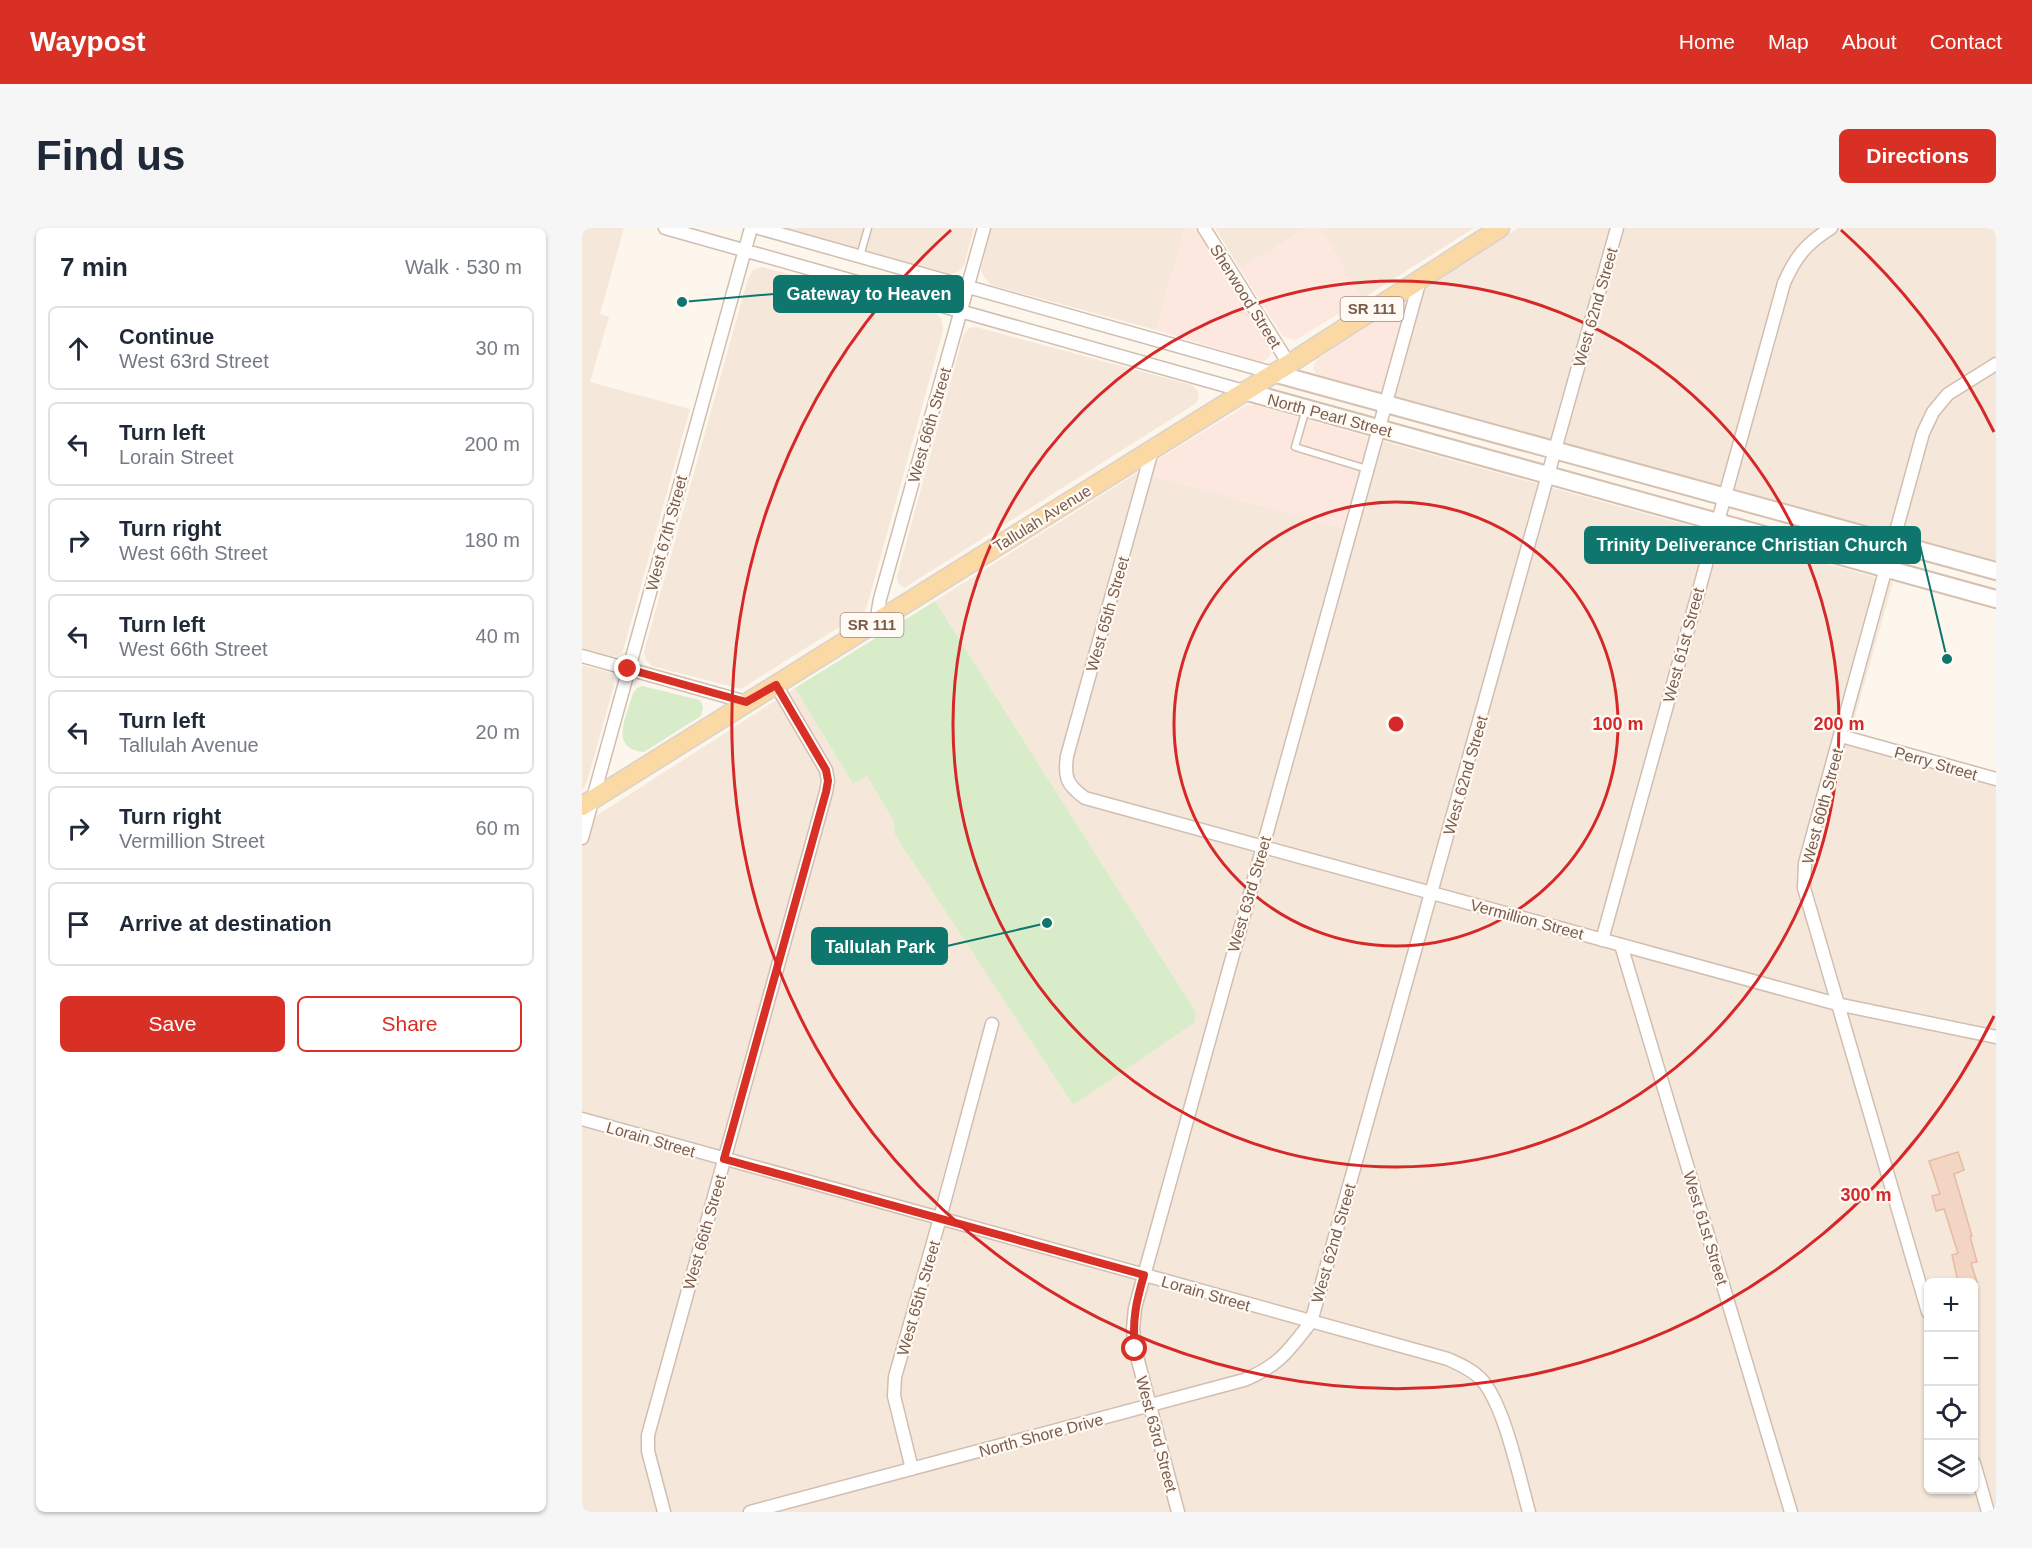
<!DOCTYPE html>
<meta charset="utf-8">
<style>
:root{--surface:#fff;--page:#f6f6f7;--text:#1f2937;--muted:#747a83;--line:#e0e1e3;--accent:#d93025}
body{margin:0;font-family:Arial,sans-serif;background:var(--page);color:var(--text)}
.controls{position:absolute;right:18px;bottom:18px;display:grid;overflow:hidden;border-radius:9px;box-shadow:0 2px 4px #0004}
.controls button{width:54px;height:54px;display:grid;place-items:center;padding:0;border:0;border-bottom:2px solid var(--line);background:var(--surface);color:var(--text);font:30px sans-serif}
.stop{position:absolute;width:18px;height:18px;margin:-14px;border:4px solid #d93025;border-radius:50%;background:#fff}
.stop.end{background:#d93025;border-color:#fff;box-shadow:0 2px 6px #0008}
.list{margin:0;padding:0;list-style:none}
h2{display:flex;justify-content:space-between;align-items:center;height:78px;margin:0;padding:0 24px;font-size:26px}
h2 small{font-size:20px;font-weight:400;color:var(--muted)}
.list li{display:grid;grid-template-columns:39px 1fr auto;gap:18px;align-items:center;box-sizing:border-box;height:84px;margin:0 12px 12px;padding:0 12px;border:2px solid var(--line);border-radius:9px}
.list b{display:block;font-size:22px;white-space:nowrap}
.list p{margin:0;font-size:20px;white-space:nowrap;color:var(--muted)}
.list em{font-size:20px;font-style:normal;color:var(--muted)}
.actions{display:flex;gap:12px;padding:18px 24px}
.actions a{flex:1;padding:14px 0;border:2px solid var(--accent);border-radius:9px;text-align:center;font-size:21px;color:var(--accent)}
.actions .main{background:var(--accent);color:#fff}
.icon{flex:none;width:33px;height:33px;fill:none;stroke:currentColor;stroke-width:2;stroke-linecap:round;stroke-linejoin:round}
.map{position:relative;flex:none;width:1414px;height:1284px;overflow:hidden;border-radius:9px}
header{display:flex;align-items:center;gap:36px;box-sizing:border-box;height:84px;padding:0 30px;background:var(--accent);color:#fff}
header strong{font-size:28px}
nav{display:flex;gap:33px;margin-inline-start:auto;font-size:21px}
.intro{display:flex;align-items:center;justify-content:space-between;box-sizing:border-box;height:144px;padding:0 36px}
h1{margin:0;font-size:42px}
.button{padding:15px 27px;border-radius:9px;background:var(--accent);color:#fff;font-size:21px;font-weight:700}
main{display:flex;gap:36px;padding:0 36px}
aside{flex:1;background:var(--surface);border-radius:9px;box-shadow:0 2px 4px #0004}
.map>svg:first-child{display:block}
.residential{fill:#f5e8da;fill-rule:evenodd}
.commercial{fill:#fde8e0}
.green{fill:#d8ecc9}
.building{fill:#f3d5c3;stroke:#e6bba3;stroke-width:1.5}
.lines{fill:none;stroke-linecap:round;stroke-linejoin:round}
.lane-casing{stroke:#d1beb0;stroke-width:9}
.street-casing{stroke:#d1beb0;stroke-width:15}
.secondary-casing{stroke:#d6c0b0;stroke-width:20}
.primary-casing{stroke:#dad1cd;stroke-width:21}
.lane{stroke:#fff;stroke-width:6}
.street{stroke:#fff;stroke-width:12}
.secondary{stroke:#fff;stroke-width:16}
.primary{stroke:#fbd9a5;stroke-width:18}
.route{stroke:#d93025;stroke-width:8}
.ring{fill:none;stroke:#d62828;stroke-width:3}
.labels{text-anchor:middle;stroke-width:4.5;stroke-linejoin:round;paint-order:stroke}
.shield{fill:#fffaf3;stroke:#a28b7f;stroke-width:1.5}
.shield-label{font-size:15px;font-weight:bold;fill:#7a5c4d}
.street-label{font-size:16px;fill:#7a5c4d;stroke:#fffaf3}
.centre{fill:#d62828;stroke:#fffaf3;stroke-width:3}
.ring-label{font-size:18px;text-anchor:middle;font-weight:bold;fill:#d62828;stroke:#fffaf3;stroke-width:4.5;stroke-linejoin:round;paint-order:stroke}
.leader{fill:none;stroke:#0f766e;stroke-width:2}
.callout-dot{fill:#0f766e;stroke:#fffaf3;stroke-width:2}
.callout{fill:#0f766e;stroke:#0f766e;stroke-width:2}
.callout-label{font-size:18px;text-anchor:middle;font-weight:bold;fill:#fff}
</style>
<header>
<strong>Waypost</strong>
<nav><a>Home</a><a>Map</a><a>About</a><a>Contact</a></nav>
</header>
<div class="intro"><h1>Find us</h1><a class="button">Directions</a></div>
<main>
<aside>
<h2>7 min<small>Walk · 530 m</small></h2>
<ul class="list">
<li><svg class="icon" aria-label="ahead" viewBox="0 0 24 24"><path d="M12 20V5M6 11l6-6 6 6"/></svg><div><b>Continue</b><p>West 63rd Street</p></div><em>30 m</em></li>
<li><svg class="icon" aria-label="left" viewBox="0 0 24 24"><path d="M17 20v-9H6M10 6l-5 5 5 5"/></svg><div><b>Turn left</b><p>Lorain Street</p></div><em>200 m</em></li>
<li><svg class="icon" aria-label="right" viewBox="0 0 24 24"><path d="M7 20v-9h11M14 6l5 5-5 5"/></svg><div><b>Turn right</b><p>West 66th Street</p></div><em>180 m</em></li>
<li><svg class="icon" aria-label="left" viewBox="0 0 24 24"><path d="M17 20v-9H6M10 6l-5 5 5 5"/></svg><div><b>Turn left</b><p>West 66th Street</p></div><em>40 m</em></li>
<li><svg class="icon" aria-label="left" viewBox="0 0 24 24"><path d="M17 20v-9H6M10 6l-5 5 5 5"/></svg><div><b>Turn left</b><p>Tallulah Avenue</p></div><em>20 m</em></li>
<li><svg class="icon" aria-label="right" viewBox="0 0 24 24"><path d="M7 20v-9h11M14 6l5 5-5 5"/></svg><div><b>Turn right</b><p>Vermillion Street</p></div><em>60 m</em></li>
<li><svg class="icon" aria-label="arrive" viewBox="0 0 24 24"><path d="M6 21V4h12l-3 4 3 4H6"/></svg><div><b>Arrive at destination</b></div></li>
</ul>
<div class="actions"><a class="main">Save</a><a>Share</a></div>
</aside>
<div class="map">
<svg width="1414" height="1284" viewBox="0 0 1414 1284">
<rect width="100%" height="100%" fill="#fdf6ec"/>
<path class="residential" d="M 0,0 L 42,0 L 18,86 L 27,89 L 8,154 L 108,181 L 41,423 L 35,427 L 29,428 L 0,420 Z
M 201,0 L 392,0 L 382,38 L 376,44 L 369,46 Z
M 409,0 L 603,0 L 574,102 L 409,57 L 402,49 L 399,42 Z
M 633,0 L 725,0 L 658,41 Z
M 738,0 L 892,0 L 780,71 Z
M 936,0 L 1414,0 L 1414,335 L 812,168 L 843,58 Z
M 180,39 L 353,85 L 359,90 L 361,103 L 284,382 L 159,461 L 70,438 L 64,432 L 62,424 L 166,50 L 171,42 Z
M 394,99 L 610,157 L 616,163 L 617,171 L 613,176 L 322,360 L 316,355 L 315,348 L 381,108 L 387,100 Z
M 786,209 L 1311,354 L 1269,503 L 1414,543 L 1414,1284 L 0,1284 L 0,597 L 213,460 L 271,556 L 285,548 L 311,592 L 313,607 L 491,877 L 614,784 L 353,373 L 575,232 L 572,248 L 760,300 ZM 1346,1054 L 1392,1054 L 1392,1262 L 1346,1262 Z
M 0,437 L 26,444 L 31,450 L 32,457 L 5,554 L 0,563 Z"/>
<path class="commercial" d="M 603,0 L 613,0 L 686,116 L 689,126 L 685,131 L 679,134 L 659,128 L 574,102 Z
M 725,0 L 738,0 L 780,71 L 714,112 L 705,110 L 700,107 L 658,41 Z
M 843,58 L 812,168 L 736,147 L 733,144 L 731,140 L 734,132 Z
M 665,177 L 674,177 L 786,209 L 760,300 L 571,248 L 575,232 Z"/>
<path class="green" d="M 353,373 L 614,784 L 612,795 L 491,877 L 313,607 L 311,592 L 285,548 L 271,556 L 213,460 Z
M 60,458 L 118,472 L 121,479 L 119,488 L 62,524 C 26,521 45,488 51,465 L 55,460 Z"/>
<path class="building" d="M 1376,924 L 1382,942 L 1372,946 L 1390,1008 L 1388,1008 L 1395,1034 L 1389,1035 L 1395,1054 L 1376,1054 L 1370,1027 L 1376,1025 L 1362,981 L 1354,983 L 1350,968 L 1358,966 L 1347,933 Z"/>
<g class="lines">
<g class="lane-casing">
<path id="lane" d="M 278,28 L 286,0
M 724,181 L 713,219 L 785,241"/>
</g>
<g class="street-casing">
<path id="street" d="M 83,0 L 662,163
M 177,0 L 691,145
M 622,0 L 707,136
M 571,219 L 485,528 C 482,550 485,557 503,570 L 1255,776 L 1414,809
M 294,394 L 298,371 L 402,0
M 0,428 L 164,474
M 1259,508 L 1414,551
M 0,610 L 169,0
M 1020,712 L 1202,55 C 1214,28 1224,16 1249,0
M 1039,717 L 1209,1284
M 0,891 L 866,1131 C 877,1136 889,1141 898,1150 C 922,1174 937,1249 947,1284
M 1346,1084 L 1222,660 L 1223,635 L 1341,205 L 1351,184 L 1366,166 L 1414,136
M 1392,1235 L 1406,1284
M 330,1241 L 312,1168 L 313,1149 L 358,990 L 410,796
M 82,1284 L 66,1223 L 66,1207 L 244,564 L 246,553 L 244,542 L 194,457
M 168,1284 L 662,1152 C 698,1137 706,1123 729,1094 L 1035,0
M 596,1284 L 553,1121 L 551,1101 L 553,1080 L 838,52"/>
</g>
<g class="secondary-casing">
<path id="secondary" d="M 691,145 L 1414,343
M 662,163 L 1414,371"/>
</g>
<g class="primary-casing">
<path id="primary" d="M 0,578 L 707,136 L 918,0"/>
</g>
<use href="#lane" class="lane"/>
<use href="#street" class="street"/>
<use href="#secondary" class="secondary"/>
<use href="#primary" class="primary"/>
</g>
<g class="lines">
<path class="route" d="M 46,441 L 164,474 L 194,457 L 244,542 L 246,553 L 244,564 L 142,931 L 562,1047 C 554,1074 550,1093 553,1121"/>
</g>
<g class="ring">
<circle cx="814" cy="496" r="222"/>
<circle cx="814" cy="496" r="443"/>
<path d="M1412 788A665 665 0 1 1 369 2M1259 2A665 665 0 0 1 1412 204"/>
</g>
<g class="labels">
<g class="shield">
<rect x="758.5" y="69" width="63" height="24" rx="4.5"/>
<rect x="258.5" y="385" width="63" height="24" rx="4.5"/>
</g>
<g class="shield-label">
<text x="790" y="86">SR 111</text>
<text x="290" y="402">SR 111</text>
</g>
<g class="street-label">
<text transform="translate(664 68) rotate(58)" y="6">Sherwood Street</text>
<text transform="translate(1013 79) rotate(-74)" y="6">West 62nd Street</text>
<text transform="translate(748 187) rotate(15)" y="6">North Pearl Street</text>
<text transform="translate(347 197) rotate(-74)" y="6">West 66th Street</text>
<text transform="translate(460 290) rotate(-32)" y="6">Tallulah Avenue</text>
<text transform="translate(84 305) rotate(-75)" y="6">West 67th Street</text>
<text transform="translate(525 386) rotate(-74)" y="6">West 65th Street</text>
<text transform="translate(1101 417) rotate(-75)" y="6">West 61st Street</text>
<text transform="translate(1354 535) rotate(16)" y="6">Perry Street</text>
<text transform="translate(883 547) rotate(-74)" y="6">West 62nd Street</text>
<text transform="translate(1240 578) rotate(-75)" y="6">West 60th Street</text>
<text transform="translate(667 666) rotate(-74)" y="6">West 63rd Street</text>
<text transform="translate(945 691) rotate(15)" y="6">Vermillion Street</text>
<text transform="translate(69 911) rotate(16)" y="6">Lorain Street</text>
<text transform="translate(1124 1000) rotate(73)" y="6">West 61st Street</text>
<text transform="translate(122 1004) rotate(-74)" y="6">West 66th Street</text>
<text transform="translate(751 1015) rotate(-74)" y="6">West 62nd Street</text>
<text transform="translate(624 1065) rotate(16)" y="6">Lorain Street</text>
<text transform="translate(336 1070) rotate(-74)" y="6">West 65th Street</text>
<text transform="translate(575 1206) rotate(75)" y="6">West 63rd Street</text>
<text transform="translate(459 1207) rotate(-15)" y="6">North Shore Drive</text>
</g>
</g>
<circle cx="814" cy="496" r="9" class="centre"/>
<g class="ring-label">
<text x="1036" y="502">100 m</text>
<text x="1257" y="502">200 m</text>
<text x="1284" y="973">300 m</text>
</g>
<path class="leader" d="M100 74L192 66M1365 431L1338 317M465 695L365 718"/>
<g class="callout-dot">
<circle cx="100" cy="74" r="6"/>
<circle cx="1365" cy="431" r="6"/>
<circle cx="465" cy="695" r="6"/>
</g>
<g class="callout">
<rect x="192" y="48" width="189" height="36" rx="6"/>
<rect x="1003" y="299" width="335" height="36" rx="6"/>
<rect x="230" y="700" width="135" height="36" rx="6"/>
</g>
<g class="callout-label">
<text x="287" y="72">Gateway to Heaven</text>
<text x="1170" y="323">Trinity Deliverance Christian Church</text>
<text x="298" y="725">Tallulah Park</text>
</g>
</svg>
<div class="controls">
<button>+</button>
<button>−</button>
<button><svg class="icon" aria-label="locate" viewBox="0 0 24 24"><circle cx="12" cy="12" r="6"/><path d="M12 2v4M12 18v4M2 12h4M18 12h4"/></svg></button>
<button><svg class="icon" aria-label="layers" viewBox="0 0 24 24"><path d="M12 4l9 5-9 5-9-5zM3 14l9 5 9-5"/></svg></button>
</div>
<div class="stop" style="left:553px;top:1121px"></div>
<div class="stop end" style="left:46px;top:441px"></div>
</div>
</main>
